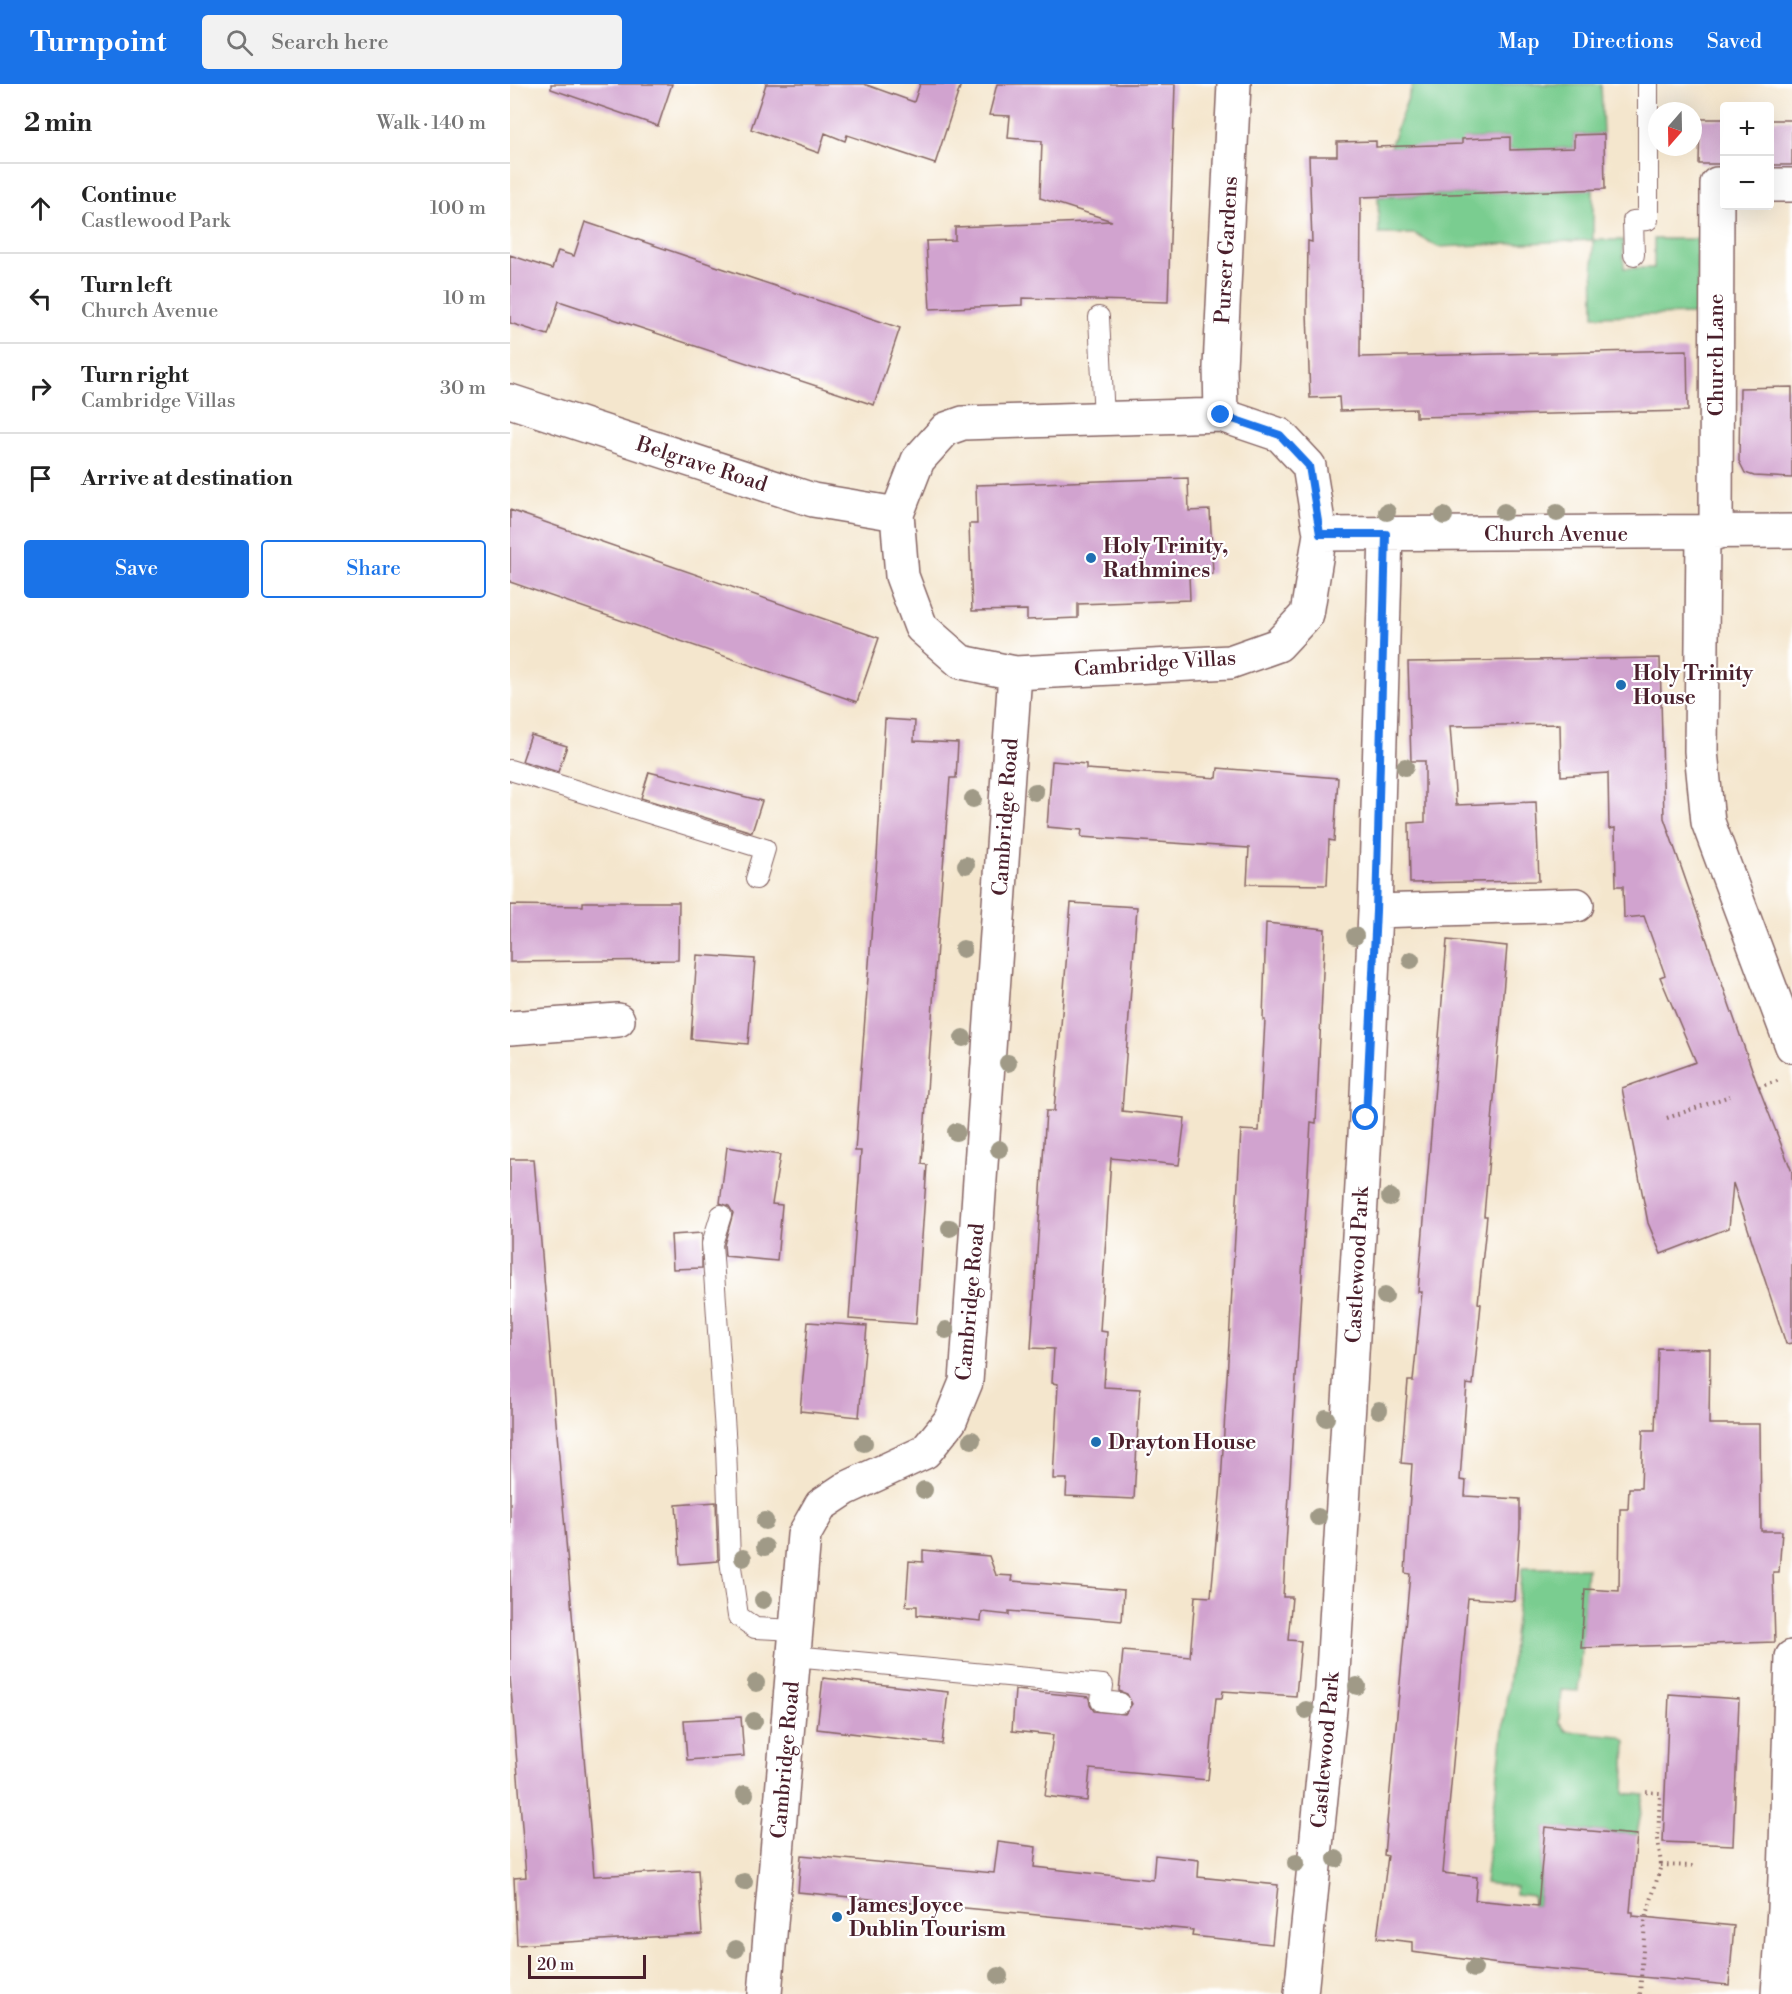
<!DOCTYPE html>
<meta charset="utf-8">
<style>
:root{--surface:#fff;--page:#f2f2f2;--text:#222;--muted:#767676;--line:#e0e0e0;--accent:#1a73e8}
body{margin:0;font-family:"Libre Bodoni",serif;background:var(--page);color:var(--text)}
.controls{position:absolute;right:18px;top:18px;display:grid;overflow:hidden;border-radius:6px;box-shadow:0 6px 24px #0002}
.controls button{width:54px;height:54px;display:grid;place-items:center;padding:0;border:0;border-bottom:2px solid var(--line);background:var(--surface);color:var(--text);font:30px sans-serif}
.compass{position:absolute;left:1138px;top:18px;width:54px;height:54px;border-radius:50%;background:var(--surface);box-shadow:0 6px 24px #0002;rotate:200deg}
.scale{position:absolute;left:18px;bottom:15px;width:118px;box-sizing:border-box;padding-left:6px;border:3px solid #4a1f2b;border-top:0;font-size:16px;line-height:21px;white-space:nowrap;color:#4a1f2b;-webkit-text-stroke:4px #fff;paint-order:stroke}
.stop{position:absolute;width:18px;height:18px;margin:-14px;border:4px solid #1a73e8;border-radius:50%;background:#fff}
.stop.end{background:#1a73e8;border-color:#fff;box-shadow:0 2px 6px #0008}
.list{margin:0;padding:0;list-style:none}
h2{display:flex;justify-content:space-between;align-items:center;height:78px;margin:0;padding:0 24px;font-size:26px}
h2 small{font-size:20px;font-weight:400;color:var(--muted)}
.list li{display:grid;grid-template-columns:39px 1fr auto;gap:18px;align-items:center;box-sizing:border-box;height:90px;padding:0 24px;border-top:2px solid var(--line)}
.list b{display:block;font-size:22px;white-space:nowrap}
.list p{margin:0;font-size:20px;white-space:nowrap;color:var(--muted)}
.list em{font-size:20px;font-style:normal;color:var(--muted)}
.actions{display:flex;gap:12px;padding:18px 24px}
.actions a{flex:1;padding:14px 0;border:2px solid var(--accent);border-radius:6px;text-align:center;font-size:21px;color:var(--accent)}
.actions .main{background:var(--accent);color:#fff}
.icon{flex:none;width:33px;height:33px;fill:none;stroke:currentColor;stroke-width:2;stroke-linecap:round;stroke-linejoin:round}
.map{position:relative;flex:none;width:1282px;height:1910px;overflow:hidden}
header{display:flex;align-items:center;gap:36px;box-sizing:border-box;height:84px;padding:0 30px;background:var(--accent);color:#fff}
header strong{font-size:28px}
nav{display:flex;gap:33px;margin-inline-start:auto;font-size:21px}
.search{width:420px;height:54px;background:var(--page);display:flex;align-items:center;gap:15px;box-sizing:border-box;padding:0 21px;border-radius:6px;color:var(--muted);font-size:22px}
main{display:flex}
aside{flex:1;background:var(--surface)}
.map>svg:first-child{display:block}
.green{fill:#7acd90;stroke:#62765e;stroke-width:1.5}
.building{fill:#d1a3cf}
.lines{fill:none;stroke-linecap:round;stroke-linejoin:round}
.service-casing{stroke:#866564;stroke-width:22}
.minor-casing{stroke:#866564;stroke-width:36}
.path{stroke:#866564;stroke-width:4;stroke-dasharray:1.5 4.5;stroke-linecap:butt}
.service{stroke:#fff;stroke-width:20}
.minor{stroke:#fff;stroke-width:33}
.tree{fill:#a09a87}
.route{stroke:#1a73e8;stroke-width:8}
.poi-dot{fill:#1f6fb2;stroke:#fff;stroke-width:2}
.labels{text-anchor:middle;stroke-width:4.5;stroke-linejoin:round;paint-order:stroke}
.street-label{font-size:21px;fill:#4a1f2b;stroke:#fff}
.poi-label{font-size:21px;font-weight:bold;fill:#4a1f2b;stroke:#fff;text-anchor:start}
</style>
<header>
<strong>Turnpoint</strong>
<div class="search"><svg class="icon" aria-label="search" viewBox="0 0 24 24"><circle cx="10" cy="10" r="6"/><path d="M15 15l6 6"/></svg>Search here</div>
<nav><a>Map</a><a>Directions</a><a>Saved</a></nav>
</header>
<main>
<aside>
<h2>2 min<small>Walk · 140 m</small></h2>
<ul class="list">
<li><svg class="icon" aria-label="ahead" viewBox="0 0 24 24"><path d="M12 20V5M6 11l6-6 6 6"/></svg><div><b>Continue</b><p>Castlewood Park</p></div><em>100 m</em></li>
<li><svg class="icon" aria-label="left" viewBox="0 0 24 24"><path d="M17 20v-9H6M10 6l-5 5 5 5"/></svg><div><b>Turn left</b><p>Church Avenue</p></div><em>10 m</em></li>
<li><svg class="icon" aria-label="right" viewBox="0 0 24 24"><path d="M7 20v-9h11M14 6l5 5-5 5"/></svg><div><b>Turn right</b><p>Cambridge Villas</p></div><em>30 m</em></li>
<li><svg class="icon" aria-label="arrive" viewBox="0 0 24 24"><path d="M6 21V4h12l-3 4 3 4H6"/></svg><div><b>Arrive at destination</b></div></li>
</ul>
<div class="actions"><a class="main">Save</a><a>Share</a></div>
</aside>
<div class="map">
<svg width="1282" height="1910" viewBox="0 0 1282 1910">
<rect width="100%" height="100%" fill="#fff"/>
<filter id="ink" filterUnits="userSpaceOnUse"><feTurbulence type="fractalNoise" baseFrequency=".0167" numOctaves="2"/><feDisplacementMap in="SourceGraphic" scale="12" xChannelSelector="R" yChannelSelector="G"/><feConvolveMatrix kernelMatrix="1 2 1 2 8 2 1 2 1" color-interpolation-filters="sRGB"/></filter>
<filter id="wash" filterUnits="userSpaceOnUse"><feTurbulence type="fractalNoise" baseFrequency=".008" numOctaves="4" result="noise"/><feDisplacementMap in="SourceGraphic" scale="24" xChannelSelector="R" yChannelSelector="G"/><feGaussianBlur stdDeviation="1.35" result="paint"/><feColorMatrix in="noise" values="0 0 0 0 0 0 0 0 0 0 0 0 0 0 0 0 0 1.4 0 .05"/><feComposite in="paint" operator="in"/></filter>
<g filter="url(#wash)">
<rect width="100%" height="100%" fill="#f4e6cd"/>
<path class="green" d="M 903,0 L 1091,0 L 1093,50 L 1064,51 L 1064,64 L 1000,66 L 999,53 L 953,55 L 953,67 L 880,63 Z
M 1083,105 L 1083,156 L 1113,156 L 1114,184 L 1144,184 L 1144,155 L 1187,155 L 1188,230 L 1084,232 L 1083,156 L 928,163 L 905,150 L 869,150 L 868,113 Z
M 1012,1484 L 1077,1484 L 1068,1607 L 1051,1606 L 1049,1638 L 1056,1647 L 1110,1652 L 1116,1657 L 1114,1709 L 1134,1711 L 1127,1751 L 1035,1743 L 1028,1822 L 1023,1822 L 1023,1812 L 1006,1810 L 1006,1803 L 975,1799 Z"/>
<g id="blocks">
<path class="building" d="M 41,0 L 162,0 L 148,42 L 41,5 Z
M 256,0 L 354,0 L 404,18 L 410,0 L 451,0 L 425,80 L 337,51 L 335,57 L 315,49 L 309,69 L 241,45 Z
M 487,0 L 665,0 L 658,218 L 512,214 L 512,221 L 420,225 L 416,157 L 445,156 L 445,143 L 602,137 L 530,114 L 532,57 L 498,54 L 500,32 L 479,31 Z
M 1190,35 L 1215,35 L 1215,80 L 1189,80 Z
M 1260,36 L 1282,36 L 1282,81 L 1260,81 Z
M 1094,50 L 1095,105 L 851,113 L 850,273 L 1177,266 L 1178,327 L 906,333 L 906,325 L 830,327 L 829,313 L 800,314 L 797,228 L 798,157 L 802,158 L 799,72 L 827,72 L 827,58 L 866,57 L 866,63 L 952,60 L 952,55 L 1000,53 L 1000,66 L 1064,64 L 1064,51 Z
M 75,138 L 390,244 L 364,321 L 49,217 L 38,251 L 0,239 L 0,171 L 42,185 L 48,167 L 64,172 Z
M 1282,303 L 1282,394 L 1244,392 L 1235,389 L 1229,377 L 1230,304 Z
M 678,394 L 679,427 L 700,426 L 703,490 L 679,491 L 680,516 L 568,520 L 568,534 L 517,536 L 517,526 L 462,527 L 459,440 L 467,440 L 466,401 Z
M 0,426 L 369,554 L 347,618 L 0,498 Z
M 1150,574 L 1154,734 L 1245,994 L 1282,1088 L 1282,1259 L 1276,1260 L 1223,1099 L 1219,1144 L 1151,1170 L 1138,1139 L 1112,1004 L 1186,978 L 1150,893 L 1155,891 L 1134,832 L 1114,834 L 1113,802 L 1106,802 L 1105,744 L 1099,745 L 1098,689 L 1051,692 L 1050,640 L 940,642 L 946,721 L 1026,718 L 1029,797 L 900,799 L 899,739 L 915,738 L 915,677 L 901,677 L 898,578 Z
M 375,635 L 405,637 L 404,657 L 448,659 L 446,694 L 440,694 L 427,861 L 412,1080 L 417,1081 L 406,1240 L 339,1235 L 351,1067 L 345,1067 L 367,773 Z
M 21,651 L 57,662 L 48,688 L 12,677 Z
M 542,677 L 576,680 L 576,685 L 707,694 L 708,684 L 828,694 L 824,757 L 819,756 L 817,801 L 737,800 L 739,764 L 571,753 L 572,746 L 537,743 Z
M 139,688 L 252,717 L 242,748 L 131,714 Z
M 73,818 L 169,818 L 168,876 L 0,878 L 0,821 L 73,822 Z
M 561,819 L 627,823 L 612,1027 L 675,1034 L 669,1081 L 601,1074 L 590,1247 L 597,1248 L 594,1303 L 630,1305 L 624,1415 L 556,1412 L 557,1395 L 543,1395 L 548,1300 L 542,1299 L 544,1265 L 521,1264 L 536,1027 L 544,1027 Z
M 756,839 L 815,845 L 806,1039 L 801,1038 L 773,1513 L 782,1513 L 778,1556 L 791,1557 L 786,1612 L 713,1607 L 712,1614 L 706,1614 L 698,1696 L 580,1685 L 577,1717 L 535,1712 L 543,1651 L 502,1647 L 505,1606 L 579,1613 L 580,1621 L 584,1627 L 615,1630 L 622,1620 L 617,1610 L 609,1607 L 613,1567 L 680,1573 L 685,1512 L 701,1513 L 711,1400 L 731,1046 L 749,1047 L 755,936 L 753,936 Z
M 937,856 L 997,862 L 974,1132 L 977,1132 L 968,1219 L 971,1220 L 963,1301 L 957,1300 L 950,1396 L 956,1397 L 955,1412 L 1010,1415 L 1010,1443 L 1005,1517 L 958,1514 L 933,1789 L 967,1793 L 965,1816 L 1028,1822 L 1035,1743 L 1127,1751 L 1120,1828 L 1123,1828 L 1123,1832 L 1224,1842 L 1219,1901 L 989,1880 L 902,1868 L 902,1858 L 867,1854 L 878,1772 L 874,1771 L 900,1490 L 895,1489 L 902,1380 L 891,1379 L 898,1297 L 903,1297 L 912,1208 L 908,1208 Z
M 187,871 L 245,875 L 238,960 L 181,955 Z
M 217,1063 L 270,1071 L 262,1120 L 272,1121 L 267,1177 L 215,1172 L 214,1161 L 223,1129 L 219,1122 L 210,1119 Z
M 0,1075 L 24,1075 L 84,1792 L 188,1786 L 192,1850 L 7,1861 L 4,1794 L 16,1793 L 0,1592 Z
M 192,1149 L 192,1184 L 163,1185 L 161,1151 Z
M 298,1238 L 357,1242 L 349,1333 L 290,1327 Z
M 1148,1264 L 1200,1265 L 1199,1340 L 1250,1340 L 1251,1447 L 1272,1447 L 1269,1488 L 1263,1488 L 1265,1558 L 1071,1564 L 1075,1505 L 1109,1507 L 1110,1425 L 1118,1425 L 1119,1404 L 1131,1404 L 1133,1346 L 1145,1346 Z
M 206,1418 L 208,1477 L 170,1480 L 166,1421 Z
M 413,1466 L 479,1472 L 486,1491 L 503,1492 L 502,1497 L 614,1506 L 612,1537 L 499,1527 L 499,1531 L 472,1528 L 471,1537 L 407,1531 L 407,1522 L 396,1522 L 399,1477 L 413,1478 Z
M 313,1594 L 438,1608 L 432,1660 L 307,1645 Z
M 1159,1610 L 1229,1615 L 1223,1761 L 1153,1758 Z
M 231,1633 L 234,1672 L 177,1676 L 174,1636 Z
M 488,1758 L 526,1763 L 524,1783 L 643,1796 L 645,1771 L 689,1776 L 688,1793 L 768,1801 L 762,1860 L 682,1852 L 683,1846 L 288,1808 L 291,1771 L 484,1789 Z"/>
</g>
</g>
<g filter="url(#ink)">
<use href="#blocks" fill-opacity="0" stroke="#866564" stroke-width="1.5"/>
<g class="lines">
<g class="service-casing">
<path id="service" d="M 1124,171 L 1123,137 L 1138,136 L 1138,0
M 589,233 L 594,335
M 0,686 L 255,765 L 246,795
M 211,1131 L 202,1160 L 216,1363 L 220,1476 L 228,1532 L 245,1544 L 286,1546
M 284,1572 L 593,1601 L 591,1617 L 610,1619"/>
</g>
<g class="minor-casing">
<path id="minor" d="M 1260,101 L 1282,101
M 0,317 L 303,416 L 387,430
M 711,331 L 770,351 L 799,382 L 810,450 L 797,530 L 768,561 L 720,578 L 505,589 L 451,578 L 411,543 L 392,492 L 387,430 L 408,376 L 436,345 L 453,339 Z
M 711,331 L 710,283 L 724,0
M 1193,449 L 1191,667 L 1198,738 L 1282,962
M 1206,449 L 1207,100 L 1214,100
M 810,450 L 1282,447
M 865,827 L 1067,821
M 0,944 L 108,936
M 255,1910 L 294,1451 L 311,1421 L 335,1405 L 415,1368 L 440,1337 L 456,1298 L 505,589
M 791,1910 L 822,1605 L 856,1034 L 865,827 L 876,450
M 1268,1910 L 1274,1825 L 1282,1573"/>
</g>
<path class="path" d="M 1249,1003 L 1270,996
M 1157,1034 L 1220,1012
M 1151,1781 L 1183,1782
M 1130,1910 L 1135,1838 L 1151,1781 L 1148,1755 L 1150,1709 L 1133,1708"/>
<use href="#service" class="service"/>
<use href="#minor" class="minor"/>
</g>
<g class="tree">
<circle cx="877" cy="428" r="9"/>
<circle cx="994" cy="428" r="9"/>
<circle cx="1047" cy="429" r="9"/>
<circle cx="934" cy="432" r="9"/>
<circle cx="895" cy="683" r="9"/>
<circle cx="525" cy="708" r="9"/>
<circle cx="463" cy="715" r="9"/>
<circle cx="456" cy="781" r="9"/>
<circle cx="845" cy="852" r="9"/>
<circle cx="453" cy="865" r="9"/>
<circle cx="901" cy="876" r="9"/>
<circle cx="453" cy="954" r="9"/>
<circle cx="498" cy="979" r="9"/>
<circle cx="446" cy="1048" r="9"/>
<circle cx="489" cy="1065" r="9"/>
<circle cx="880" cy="1113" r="9"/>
<circle cx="440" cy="1144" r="9"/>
<circle cx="875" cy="1212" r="9"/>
<circle cx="436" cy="1246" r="9"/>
<circle cx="869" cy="1326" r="9"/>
<circle cx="816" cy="1334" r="9"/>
<circle cx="462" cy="1356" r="9"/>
<circle cx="354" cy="1359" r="9"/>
<circle cx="414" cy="1406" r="9"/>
<circle cx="808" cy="1433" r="9"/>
<circle cx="255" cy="1437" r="9"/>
<circle cx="255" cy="1463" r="9"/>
<circle cx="233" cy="1474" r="9"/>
<circle cx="253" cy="1516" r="9"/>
<circle cx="246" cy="1599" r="9"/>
<circle cx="847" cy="1602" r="9"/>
<circle cx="796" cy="1626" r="9"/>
<circle cx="244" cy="1637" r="9"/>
<circle cx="235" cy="1710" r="9"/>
<circle cx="826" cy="1775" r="9"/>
<circle cx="786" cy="1779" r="9"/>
<circle cx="234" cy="1798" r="9"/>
<circle cx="226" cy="1865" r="9"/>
<circle cx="964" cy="1885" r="9"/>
<circle cx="489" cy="1892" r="9"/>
</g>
</g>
<g class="lines" filter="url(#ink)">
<path class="route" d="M 711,331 L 770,351 L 799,382 L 810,450 L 876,450 L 866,827 L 856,1034"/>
</g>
<g class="poi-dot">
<circle cx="581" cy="474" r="6"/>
<circle cx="1111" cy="601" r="6"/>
<circle cx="586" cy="1358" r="6"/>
<circle cx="327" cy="1833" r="6"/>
</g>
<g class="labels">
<g class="street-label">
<text transform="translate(716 166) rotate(-87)" y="7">Purser Gardens</text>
<text transform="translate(1206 271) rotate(-90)" y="7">Church Lane</text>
<text transform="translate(192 380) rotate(18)" y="7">Belgrave Road</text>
<text x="1046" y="457">Church Avenue</text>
<text transform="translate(645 579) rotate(-4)" y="7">Cambridge Villas</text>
<text transform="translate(495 733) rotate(-86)" y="7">Cambridge Road</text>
<text transform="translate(847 1181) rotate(-87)" y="7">Castlewood Park</text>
<text transform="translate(460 1218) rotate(-85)" y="7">Cambridge Road</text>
<text transform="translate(815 1666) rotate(-85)" y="7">Castlewood Park</text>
<text transform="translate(275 1676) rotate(-85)" y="7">Cambridge Road</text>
</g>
<g class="poi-label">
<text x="593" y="469">Holy Trinity,<tspan x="593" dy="24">Rathmines</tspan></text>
<text x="1123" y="596">Holy Trinity<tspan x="1123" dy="24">House</tspan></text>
<text x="598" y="1365">Drayton House</text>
<text x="339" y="1828">James Joyce<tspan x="339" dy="24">Dublin Tourism</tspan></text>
</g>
</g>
</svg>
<div class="controls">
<button>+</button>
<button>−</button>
</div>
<svg class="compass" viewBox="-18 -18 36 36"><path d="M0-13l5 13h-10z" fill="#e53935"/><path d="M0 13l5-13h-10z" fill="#767676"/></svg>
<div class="scale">20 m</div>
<div class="stop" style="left:856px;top:1034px"></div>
<div class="stop end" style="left:711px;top:331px"></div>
</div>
</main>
